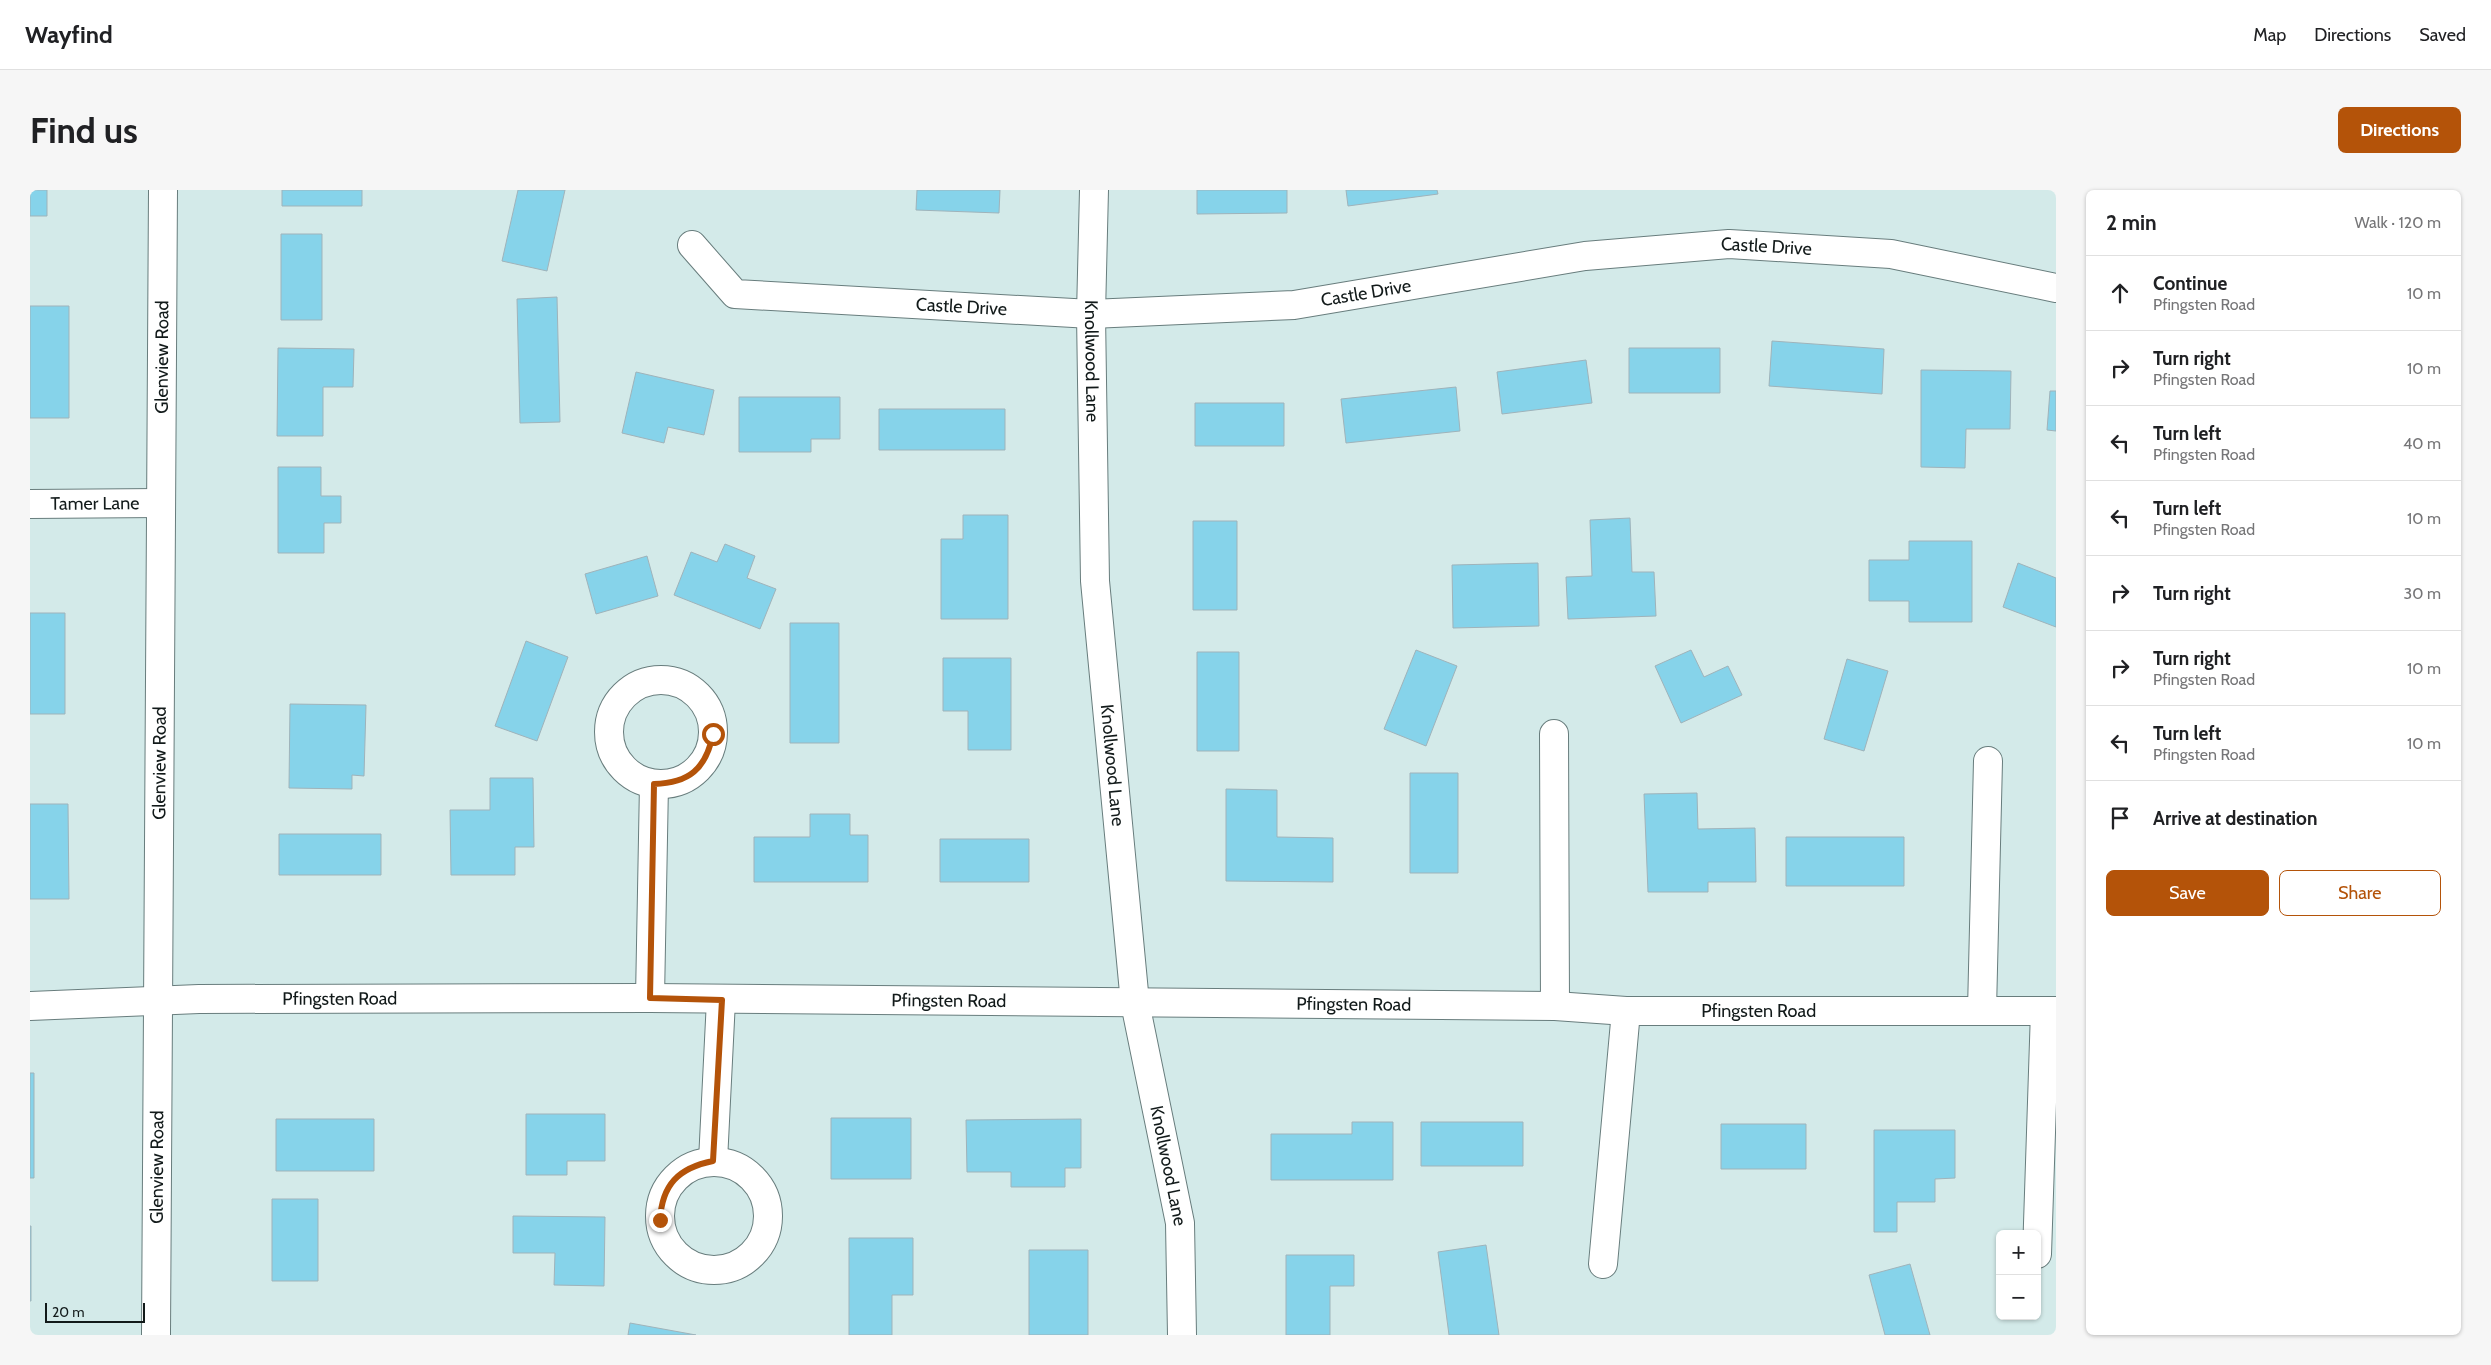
<!DOCTYPE html>
<meta charset="utf-8">
<style>
:root{--surface:#fff;--page:#f6f6f6;--text:#202124;--muted:#757577;--line:#e0e0e0;--accent:#b45309}
body{margin:0;font-family:Cabin,sans-serif;background:var(--page);color:var(--text)}
.controls{position:absolute;right:15px;bottom:15px;display:grid;overflow:hidden;border-radius:8px;box-shadow:0 1px 4px #0004}
.controls button{width:45px;height:45px;display:grid;place-items:center;padding:0;border:0;border-bottom:1px solid var(--line);background:var(--surface);color:var(--text);font:25px sans-serif}
.scale{position:absolute;left:15px;bottom:12px;width:100px;box-sizing:border-box;padding-left:5px;border:2px solid #121a1a;border-top:0;font-size:14px;line-height:18px;white-space:nowrap;color:#121a1a;-webkit-text-stroke:4px #d3eae9;paint-order:stroke}
.stop{position:absolute;width:15px;height:15px;margin:-11px;border:4px solid #b45309;border-radius:50%;background:#fff}
.stop.end{background:#b45309;border-color:#fff;box-shadow:0 1px 5px #0008}
.list{margin:0;padding:0;list-style:none}
h2{display:flex;justify-content:space-between;align-items:center;height:65px;margin:0;padding:0 20px;font-size:21px}
h2 small{font-size:16px;font-weight:400;color:var(--muted)}
.list li{display:grid;grid-template-columns:32px 1fr auto;gap:15px;align-items:center;box-sizing:border-box;height:75px;padding:0 20px;border-top:1px solid var(--line)}
.list b{display:block;font-size:19px;white-space:nowrap}
.list p{margin:0;font-size:16px;white-space:nowrap;color:var(--muted)}
.list em{font-size:16px;font-style:normal;color:var(--muted)}
.actions{display:flex;gap:10px;padding:15px 20px}
.actions a{flex:1;padding:11px 0;border:1px solid var(--accent);border-radius:8px;text-align:center;font-size:18px;color:var(--accent)}
.actions .main{background:var(--accent);color:#fff}
.icon{flex:none;width:28px;height:28px;fill:none;stroke:currentColor;stroke-width:2;stroke-linecap:round;stroke-linejoin:round}
.map{position:relative;flex:none;width:2026px;height:1145px;overflow:hidden;border-radius:8px}
header{display:flex;align-items:center;gap:30px;box-sizing:border-box;height:70px;padding:0 25px;background:var(--surface);border-bottom:1px solid var(--line)}
header strong{font-size:24px}
nav{display:flex;gap:28px;margin-inline-start:auto;font-size:18px}
.intro{display:flex;align-items:center;justify-content:space-between;box-sizing:border-box;height:120px;padding:0 30px}
h1{margin:0;font-size:35px}
.button{padding:12px 22px;border-radius:8px;background:var(--accent);color:#fff;font-size:18px;font-weight:700}
main{display:flex;gap:30px;padding:0 30px}
aside{flex:1;background:var(--surface);border-radius:8px;box-shadow:0 1px 4px #0004}
.map>svg:first-child{display:block}
.building{fill:#86d3ea;stroke:#9fb3ba}
.lines{fill:none;stroke-linecap:round;stroke-linejoin:round}
.minor-casing{stroke:#687d7d;stroke-width:30}
.major-casing{stroke:#687d7d;stroke-width:30}
.minor{stroke:#fff;stroke-width:28}
.major{stroke:#fff;stroke-width:28}
.route{stroke:#b45309;stroke-width:6}
.labels{text-anchor:middle;stroke-width:4;stroke-linejoin:round;paint-order:stroke}
.street-label{font-size:18px;fill:#121a1a;stroke:#d3eae9}
</style>
<header>
<strong>Wayfind</strong>
<nav><a>Map</a><a>Directions</a><a>Saved</a></nav>
</header>
<div class="intro"><h1>Find us</h1><a class="button">Directions</a></div>
<main>
<div class="map">
<svg width="2026" height="1145" viewBox="0 0 2026 1145">
<rect width="100%" height="100%" fill="#d3eae9"/>
<path class="building" d="M 0,0 L 17,0 L 17,26 L 0,26 Z
M 252,0 L 332,0 L 332,16 L 252,16 Z
M 488,0 L 535,0 L 517,81 L 472,71 Z
M 887,0 L 970,0 L 969,23 L 886,20 Z
M 1167,0 L 1257,0 L 1257,23 L 1167,24 Z
M 1316,0 L 1407,0 L 1408,4 L 1318,16 Z
M 251,44 L 292,44 L 292,130 L 251,130 Z
M 527,107 L 530,232 L 490,233 L 487,109 Z
M 0,116 L 39,116 L 39,228 L 0,228 Z
M 1742,151 L 1854,159 L 1852,204 L 1739,196 Z
M 248,158 L 324,159 L 323,197 L 293,197 L 293,246 L 247,246 Z
M 1599,158 L 1690,158 L 1690,203 L 1599,203 Z
M 1556,170 L 1562,213 L 1472,224 L 1467,182 Z
M 1891,180 L 1981,181 L 1980,239 L 1936,239 L 1935,278 L 1891,277 Z
M 606,182 L 684,200 L 674,245 L 638,237 L 634,253 L 592,243 Z
M 1426,197 L 1430,241 L 1316,253 L 1311,209 Z
M 2020,201 L 2026,201 L 2026,241 L 2017,240 Z
M 709,207 L 810,207 L 810,249 L 781,249 L 781,262 L 709,262 Z
M 1165,213 L 1254,213 L 1254,256 L 1165,256 Z
M 849,219 L 975,219 L 975,260 L 849,260 Z
M 248,277 L 291,277 L 291,306 L 311,306 L 311,333 L 294,333 L 294,363 L 248,363 Z
M 933,325 L 978,325 L 978,429 L 911,429 L 911,349 L 933,349 Z
M 1600,328 L 1602,382 L 1624,382 L 1626,426 L 1538,429 L 1536,387 L 1562,386 L 1560,330 Z
M 1163,331 L 1207,331 L 1207,420 L 1163,420 Z
M 1879,351 L 1942,351 L 1942,432 L 1879,432 L 1879,411 L 1839,411 L 1839,370 L 1879,370 Z
M 695,354 L 725,366 L 717,388 L 746,399 L 730,439 L 644,405 L 661,362 L 687,372 Z
M 617,366 L 628,406 L 566,424 L 555,384 Z
M 1508,373 L 1509,436 L 1423,438 L 1422,375 Z
M 1988,373 L 2026,388 L 2026,437 L 1973,417 Z
M 0,423 L 35,423 L 35,524 L 0,524 Z
M 760,433 L 809,433 L 809,553 L 760,553 Z
M 496,451 L 538,467 L 507,551 L 465,536 Z
M 1386,460 L 1427,476 L 1396,556 L 1354,539 Z
M 1661,460 L 1674,487 L 1698,476 L 1712,505 L 1651,533 L 1625,476 Z
M 1167,462 L 1209,462 L 1209,561 L 1167,561 Z
M 913,468 L 981,468 L 981,560 L 938,560 L 938,521 L 913,521 Z
M 1817,469 L 1858,481 L 1834,561 L 1794,549 Z
M 260,514 L 336,515 L 334,586 L 322,585 L 322,599 L 259,598 Z
M 1380,583 L 1428,583 L 1428,683 L 1380,683 Z
M 460,588 L 503,588 L 504,657 L 485,657 L 485,685 L 421,685 L 420,620 L 460,620 Z
M 1196,599 L 1247,600 L 1247,647 L 1303,648 L 1303,692 L 1196,691 Z
M 1667,603 L 1668,639 L 1725,638 L 1726,692 L 1678,692 L 1678,702 L 1618,702 L 1614,604 Z
M 0,614 L 38,614 L 39,709 L 0,709 Z
M 780,624 L 820,624 L 820,645 L 838,645 L 838,692 L 724,692 L 724,647 L 780,647 Z
M 249,644 L 351,644 L 351,685 L 249,685 Z
M 1756,647 L 1874,647 L 1874,696 L 1756,696 Z
M 910,649 L 999,649 L 999,692 L 910,692 Z
M 0,883 L 4,883 L 4,988 L 0,988 Z
M 496,924 L 575,924 L 575,971 L 537,971 L 537,985 L 496,985 Z
M 801,928 L 881,928 L 881,989 L 801,989 Z
M 246,929 L 344,929 L 344,981 L 246,981 Z
M 1051,929 L 1051,978 L 1035,978 L 1035,997 L 981,997 L 981,982 L 937,982 L 936,930 Z
M 1322,932 L 1363,932 L 1363,990 L 1241,990 L 1241,944 L 1322,944 Z
M 1391,932 L 1493,932 L 1493,976 L 1391,976 Z
M 1691,934 L 1776,934 L 1776,979 L 1691,979 Z
M 1844,940 L 1925,940 L 1925,988 L 1905,989 L 1905,1012 L 1867,1012 L 1867,1042 L 1844,1042 Z
M 242,1009 L 288,1009 L 288,1091 L 242,1091 Z
M 483,1026 L 575,1027 L 574,1096 L 524,1095 L 525,1063 L 483,1063 Z
M 0,1036 L 1,1036 L 1,1111 L 0,1111 Z
M 819,1048 L 883,1048 L 883,1105 L 862,1105 L 862,1145 L 819,1145 Z
M 1456,1055 L 1469,1145 L 1419,1145 L 1408,1062 Z
M 999,1060 L 1058,1060 L 1058,1145 L 999,1145 Z
M 1256,1065 L 1324,1065 L 1324,1096 L 1300,1096 L 1300,1145 L 1256,1145 Z
M 1880,1074 L 1900,1145 L 1855,1145 L 1839,1085 Z
M 600,1133 L 666,1145 L 598,1145 Z"/>
<g class="lines">
<g class="minor-casing">
<g id="minor">
<path id="s1" d="M 1064,0 L 1061,124 L 1065,391 L 1105,813 L 1150,1033 L 1152,1145"/>
<path id="s2" d="M 662,55 L 705,104 L 1061,124 L 1264,115 L 1555,66 L 1699,54 L 1861,64 L 2026,98"/>
<path id="s3" d="M 0,314 L 130,313"/>
<circle cx="631" cy="542" r="52"/>
<path d="M 1524,544 L 1525,816"/>
<path d="M 620,808 L 624,594"/>
<path id="s4" d="M 0,816 L 169,809 L 620,808 L 1525,816 L 1596,821 L 2026,821"/>
<path d="M 1952,820 L 1958,571"/>
<path d="M 683,971 L 691,810"/>
<circle cx="684" cy="1026" r="54"/>
<path d="M 2007,1064 L 2015,821"/>
<path d="M 1573,1074 L 1596,821"/>
</g>
</g>
<g class="major-casing">
<g id="major">
<path id="s5" d="M 126,1145 L 133,0"/>
</g>
</g>
<use href="#minor" class="minor"/>
<use href="#major" class="major"/>
</g>
<g class="lines">
<path class="route" d="M 630,1030 C 632,995 648,978 683,971 L 692,810 L 620,808 L 624,594 C 659,593 676,579 683,544"/>
</g>
<g class="labels">
<g class="street-label">
<text dy="6" stroke="none"><textPath href="#s2" startOffset="1102">Castle Drive</textPath></text>
<text dy="6" stroke="none"><textPath href="#s2" startOffset="698">Castle Drive</textPath></text>
<text dy="6" stroke="none"><textPath href="#s2" startOffset="292">Castle Drive</textPath></text>
<text dy="6" stroke="none"><textPath href="#s5" startOffset="978">Glenview Road</textPath></text>
<text dy="6" stroke="none"><textPath href="#s1" startOffset="171">Knollwood Lane</textPath></text>
<text dy="6" stroke="none"><textPath href="#s3" startOffset="65">Tamer Lane</textPath></text>
<text dy="6" stroke="none"><textPath href="#s5" startOffset="572">Glenview Road</textPath></text>
<text dy="6" stroke="none"><textPath href="#s1" startOffset="576">Knollwood Lane</textPath></text>
<text dy="6" stroke="none"><textPath href="#s4" startOffset="310">Pfingsten Road</textPath></text>
<text dy="6" stroke="none"><textPath href="#s4" startOffset="919">Pfingsten Road</textPath></text>
<text dy="6" stroke="none"><textPath href="#s4" startOffset="1324">Pfingsten Road</textPath></text>
<text dy="6" stroke="none"><textPath href="#s4" startOffset="1729">Pfingsten Road</textPath></text>
<text dy="6" stroke="none"><textPath href="#s1" startOffset="981">Knollwood Lane</textPath></text>
<text dy="6" stroke="none"><textPath href="#s5" startOffset="168">Glenview Road</textPath></text>
</g>
</g>
</svg>
<div class="controls">
<button>+</button>
<button>−</button>
</div>
<div class="scale">20 m</div>
<div class="stop" style="left:683px;top:544px"></div>
<div class="stop end" style="left:630px;top:1030px"></div>
</div>
<aside>
<h2>2 min<small>Walk · 120 m</small></h2>
<ul class="list">
<li><svg class="icon" aria-label="ahead" viewBox="0 0 24 24"><path d="M12 20V5M6 11l6-6 6 6"/></svg><div><b>Continue</b><p>Pfingsten Road</p></div><em>10 m</em></li>
<li><svg class="icon" aria-label="right" viewBox="0 0 24 24"><path d="M7 20v-9h11M14 6l5 5-5 5"/></svg><div><b>Turn right</b><p>Pfingsten Road</p></div><em>10 m</em></li>
<li><svg class="icon" aria-label="left" viewBox="0 0 24 24"><path d="M17 20v-9H6M10 6l-5 5 5 5"/></svg><div><b>Turn left</b><p>Pfingsten Road</p></div><em>40 m</em></li>
<li><svg class="icon" aria-label="left" viewBox="0 0 24 24"><path d="M17 20v-9H6M10 6l-5 5 5 5"/></svg><div><b>Turn left</b><p>Pfingsten Road</p></div><em>10 m</em></li>
<li><svg class="icon" aria-label="right" viewBox="0 0 24 24"><path d="M7 20v-9h11M14 6l5 5-5 5"/></svg><div><b>Turn right</b></div><em>30 m</em></li>
<li><svg class="icon" aria-label="right" viewBox="0 0 24 24"><path d="M7 20v-9h11M14 6l5 5-5 5"/></svg><div><b>Turn right</b><p>Pfingsten Road</p></div><em>10 m</em></li>
<li><svg class="icon" aria-label="left" viewBox="0 0 24 24"><path d="M17 20v-9H6M10 6l-5 5 5 5"/></svg><div><b>Turn left</b><p>Pfingsten Road</p></div><em>10 m</em></li>
<li><svg class="icon" aria-label="arrive" viewBox="0 0 24 24"><path d="M6 21V4h12l-3 4 3 4H6"/></svg><div><b>Arrive at destination</b></div></li>
</ul>
<div class="actions"><a class="main">Save</a><a>Share</a></div>
</aside>
</main>
